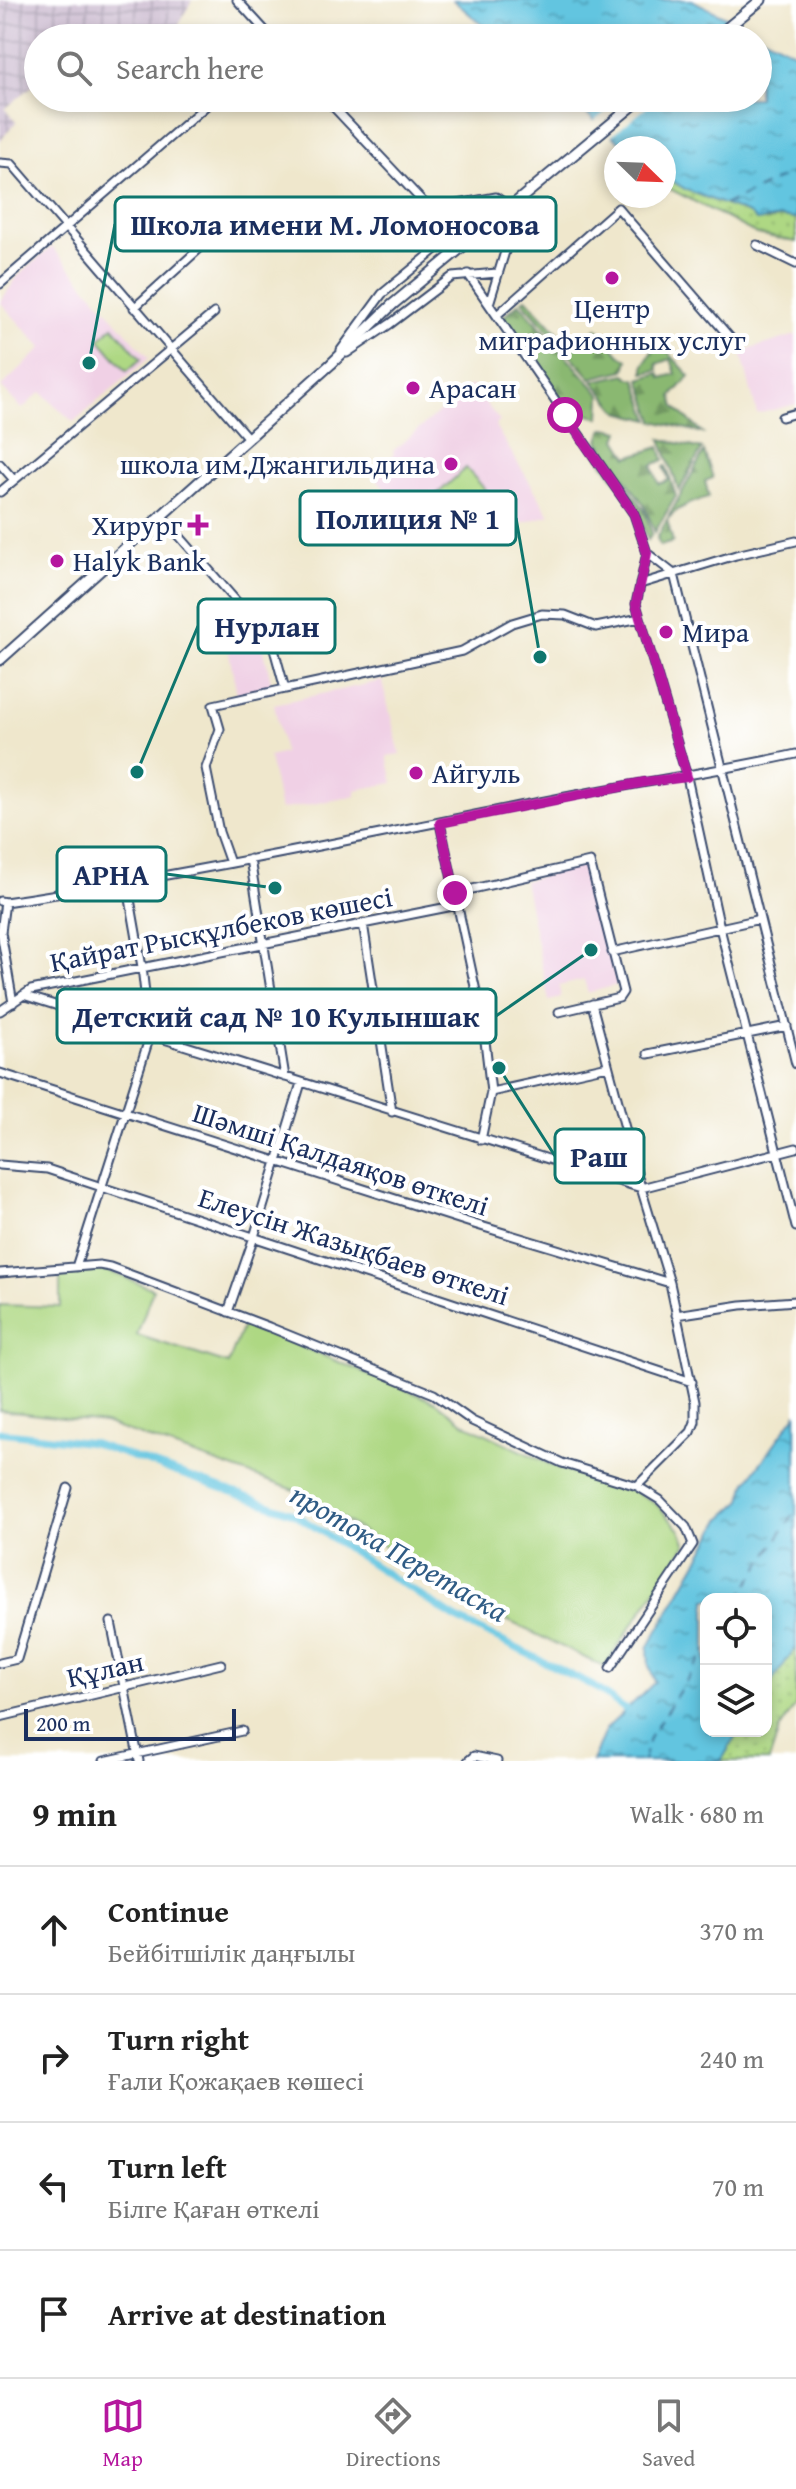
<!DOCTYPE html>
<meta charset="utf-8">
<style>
:root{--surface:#fff;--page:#f2f2f2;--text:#222;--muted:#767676;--line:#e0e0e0;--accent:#b5179e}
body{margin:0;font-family:"Gentium Book Plus",serif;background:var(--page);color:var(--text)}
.controls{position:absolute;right:24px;bottom:24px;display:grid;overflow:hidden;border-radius:16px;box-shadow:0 4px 12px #0003}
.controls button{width:72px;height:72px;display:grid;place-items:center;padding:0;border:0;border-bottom:2px solid var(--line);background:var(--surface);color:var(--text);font:40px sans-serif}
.compass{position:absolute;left:604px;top:136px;width:72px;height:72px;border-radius:50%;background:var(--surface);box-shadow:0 4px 12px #0003;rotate:113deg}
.scale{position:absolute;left:24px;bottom:20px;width:212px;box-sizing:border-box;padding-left:8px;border:4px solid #1b2f5e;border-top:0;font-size:22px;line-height:28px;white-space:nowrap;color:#1b2f5e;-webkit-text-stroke:6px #fff;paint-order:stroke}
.stop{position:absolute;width:24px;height:24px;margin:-18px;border:6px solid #b5179e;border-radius:50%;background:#fff}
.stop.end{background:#b5179e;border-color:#fff;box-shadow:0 2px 8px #0008}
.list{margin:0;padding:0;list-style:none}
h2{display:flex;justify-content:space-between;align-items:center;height:104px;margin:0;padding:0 32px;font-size:34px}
h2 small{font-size:26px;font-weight:400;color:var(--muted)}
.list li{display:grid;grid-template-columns:52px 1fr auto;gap:24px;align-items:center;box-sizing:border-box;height:128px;padding:0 32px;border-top:2px solid var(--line)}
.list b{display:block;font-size:30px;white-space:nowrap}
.list p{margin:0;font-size:26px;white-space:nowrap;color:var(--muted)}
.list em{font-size:26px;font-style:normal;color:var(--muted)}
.icon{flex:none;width:44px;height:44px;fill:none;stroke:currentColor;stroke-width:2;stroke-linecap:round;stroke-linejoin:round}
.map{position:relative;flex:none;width:796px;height:1761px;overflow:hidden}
.search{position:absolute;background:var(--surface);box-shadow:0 4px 12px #0003;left:24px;right:24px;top:24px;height:88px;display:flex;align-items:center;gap:20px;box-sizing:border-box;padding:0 28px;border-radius:44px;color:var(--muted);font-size:30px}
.sheet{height:616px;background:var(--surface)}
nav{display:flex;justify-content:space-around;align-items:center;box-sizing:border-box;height:112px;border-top:2px solid var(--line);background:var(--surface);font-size:22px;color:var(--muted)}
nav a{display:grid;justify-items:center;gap:4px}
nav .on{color:var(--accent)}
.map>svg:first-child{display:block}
.built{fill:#f0d0e5}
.industrial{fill:url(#industrial-grid)}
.grass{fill:url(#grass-dots);stroke:#648470;stroke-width:2}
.forest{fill:url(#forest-firs);stroke:#527468;stroke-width:2}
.garden{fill:#aed883;stroke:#648470;stroke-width:2}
.water{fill:url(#water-ripples);stroke:#3e7a9f;stroke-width:2}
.pier{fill:#efe7cc}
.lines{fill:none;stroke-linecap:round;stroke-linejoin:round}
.canal{stroke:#62c5e0;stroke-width:7}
.ferry{stroke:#305c85;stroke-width:2;stroke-dasharray:10 8;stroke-linecap:butt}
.minor-casing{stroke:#3b4b6e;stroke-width:11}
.major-casing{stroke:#3b4b6e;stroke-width:13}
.minor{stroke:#fff;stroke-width:7}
.major{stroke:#fff;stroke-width:9}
.major-bridge-casing{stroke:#3b4b6e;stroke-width:13;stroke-linecap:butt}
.major-bridge{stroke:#fff;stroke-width:9}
.route{stroke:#b5179e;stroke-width:10}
.poi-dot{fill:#b5179e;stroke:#fff;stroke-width:3}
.labels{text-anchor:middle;stroke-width:8;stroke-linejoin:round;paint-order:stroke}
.poi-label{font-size:28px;fill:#1b2f5e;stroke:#fff;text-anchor:start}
.street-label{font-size:28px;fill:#1b2f5e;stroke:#fff}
.water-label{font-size:30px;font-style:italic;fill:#305c85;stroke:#fff}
.leader{fill:none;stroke:#0f766e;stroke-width:3}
.callout-dot{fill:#0f766e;stroke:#fff;stroke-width:3}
.callout{fill:#fff;stroke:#0f766e;stroke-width:3}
.callout-label{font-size:30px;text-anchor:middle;font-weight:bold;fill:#1b2f5e}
</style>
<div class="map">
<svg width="796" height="1761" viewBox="0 0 796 1761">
<defs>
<pattern id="industrial-grid" width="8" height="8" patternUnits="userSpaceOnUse" patternTransform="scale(2)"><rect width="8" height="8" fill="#cebed2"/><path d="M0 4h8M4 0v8" fill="none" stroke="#a69bae"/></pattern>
<pattern id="grass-dots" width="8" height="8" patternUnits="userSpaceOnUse" patternTransform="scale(2)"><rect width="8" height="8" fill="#aed883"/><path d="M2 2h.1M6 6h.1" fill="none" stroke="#95ba74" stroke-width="1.8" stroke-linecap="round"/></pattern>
<pattern id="forest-firs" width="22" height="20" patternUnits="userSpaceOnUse" patternTransform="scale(2)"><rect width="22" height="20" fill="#8ab871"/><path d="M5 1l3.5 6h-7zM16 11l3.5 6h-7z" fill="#709660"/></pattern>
<pattern id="water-ripples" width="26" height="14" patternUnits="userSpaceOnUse" patternTransform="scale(2)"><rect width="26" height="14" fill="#62c5e0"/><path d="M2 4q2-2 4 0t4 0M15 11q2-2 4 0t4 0" fill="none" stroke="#50a0b9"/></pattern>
</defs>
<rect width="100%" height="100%" fill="#fff"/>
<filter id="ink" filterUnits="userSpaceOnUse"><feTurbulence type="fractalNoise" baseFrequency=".0125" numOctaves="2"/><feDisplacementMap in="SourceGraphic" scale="16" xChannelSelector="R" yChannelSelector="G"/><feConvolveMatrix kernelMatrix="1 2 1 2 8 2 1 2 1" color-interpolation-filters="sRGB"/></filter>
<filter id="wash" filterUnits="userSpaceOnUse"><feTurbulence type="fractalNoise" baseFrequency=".006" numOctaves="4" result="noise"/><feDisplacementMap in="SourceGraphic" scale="32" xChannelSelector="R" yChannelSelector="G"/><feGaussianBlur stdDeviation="1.8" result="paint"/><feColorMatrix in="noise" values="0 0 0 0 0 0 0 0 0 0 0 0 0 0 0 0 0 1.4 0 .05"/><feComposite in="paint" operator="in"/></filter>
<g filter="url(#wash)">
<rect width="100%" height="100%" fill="#efe7cc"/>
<path class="built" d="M 52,247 L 149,358 L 73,422 L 41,392 L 22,409 L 1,387 L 42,348 L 0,302 L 18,276 Z
M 796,335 L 796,404 L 757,414 L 741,352 Z
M 471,385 L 500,421 L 495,426 L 550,515 L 434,548 L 372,473 L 394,454 L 393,451 Z
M 244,622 L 260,633 L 272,686 L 237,694 L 225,632 L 236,623 Z
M 382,681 L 400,754 L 387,756 L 393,783 L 355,790 L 356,796 L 280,810 L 269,757 L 284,753 L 274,704 Z
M 584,865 L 617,985 L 588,993 L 584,980 L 559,986 L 561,998 L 549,1001 L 524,881 Z"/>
<path class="industrial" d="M 0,0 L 192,0 L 175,32 L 169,38 L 113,38 L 97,23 L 82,38 L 38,38 L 38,81 L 5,109 L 16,122 L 0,141 Z"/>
<path class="grass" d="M 664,176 L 687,190 L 767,221 L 781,217 L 796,219 L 796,242 L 757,234 L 664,186 Z
M 796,1647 L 796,1705 L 779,1730 L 769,1761 L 721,1761 L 739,1731 L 766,1731 L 766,1690 Z"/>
<path class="forest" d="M 526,298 L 573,349 L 597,328 L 621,356 L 628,360 L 625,370 L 591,378 L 522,301 Z
M 519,303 L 601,395 L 600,418 L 567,409 L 503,317 Z
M 658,341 L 690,376 L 672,396 L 675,407 L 703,433 L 654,421 L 640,379 L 659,373 L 661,378 L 676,374 L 671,359 L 657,364 L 658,370 L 644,373 L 644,365 Z
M 626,374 L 630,378 L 636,379 L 650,420 L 619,412 L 593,381 Z
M 606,428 L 620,431 L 617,439 L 628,457 L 660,447 L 664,460 L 652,465 L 659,484 L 669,480 L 664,467 L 666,466 L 676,496 L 655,532 L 644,505 L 599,441 L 602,431 Z
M 661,439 L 702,449 L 679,491 Z
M 599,444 L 645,512 L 652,534 L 648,540 L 638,511 L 593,449 Z
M 704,452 L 713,478 L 705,481 L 709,497 C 693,502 677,507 667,520 L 673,542 L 660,546 L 657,538 Z"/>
<path class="garden" d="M 113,326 L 141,359 L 127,371 L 99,339 Z
M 466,468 L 498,504 L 473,525 L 459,509 L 452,515 L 435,496 Z
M 106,1270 L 153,1289 L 137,1335 L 228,1364 L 244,1323 L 436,1402 L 467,1425 L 560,1469 L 634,1491 L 657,1505 L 680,1530 L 686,1545 L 604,1667 L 473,1604 L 303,1493 L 104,1423 L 0,1410 L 0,1305 L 60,1307 L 60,1276 Z"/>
<path class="water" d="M 453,0 L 692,0 L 796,53 L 796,219 L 781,217 L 757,221 L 749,214 L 687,190 L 664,176 L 664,148 L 627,148 L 568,98 L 758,98 L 758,38 L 498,38 Z
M 796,1414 L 796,1647 L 766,1690 L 766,1599 L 706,1599 L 706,1731 L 739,1731 L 721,1761 L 592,1761 L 606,1729 L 655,1682 L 649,1666 L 648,1648 L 722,1518 L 742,1500 L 747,1482 Z"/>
<path class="pier" d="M 623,98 L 658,98 L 609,138 L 592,123 Z"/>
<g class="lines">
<path class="canal" d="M 0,1432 L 92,1443 L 293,1513 L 455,1618 L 593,1686 L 632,1714"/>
<path class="ferry" d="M 724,205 L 796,171
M 739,1599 L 796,1510
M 643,1761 L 649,1738 L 706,1650"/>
</g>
</g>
<g filter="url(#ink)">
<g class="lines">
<g class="minor-casing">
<path id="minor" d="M 237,0 L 272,38
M 325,98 L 426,205 L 440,211
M 0,163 L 12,164 L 247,437
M 440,211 L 447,206 L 496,197 L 514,210 L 515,219 L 489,304
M 757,245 L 796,264
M 468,274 L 634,514 L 647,553 L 636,604 L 687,777 L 720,928 L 796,1227
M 0,284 L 215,98
M 134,308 L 199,249
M 497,315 L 618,208 L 733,341
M 341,350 L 382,294 L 440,246 L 444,237 L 439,221 L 440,211
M 347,353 L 390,324 L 452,277 L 497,273
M 782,417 L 796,413
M 0,464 L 14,480
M 0,492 L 214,313
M 161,515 L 272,642 L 285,689 L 213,705 L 220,729 L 206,768 L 219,832 L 230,863
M 647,553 L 674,574 L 796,1064
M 640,584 L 736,555 L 796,541
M 285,689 L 462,651 L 512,623 L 542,614 L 565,615 L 596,627 L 640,618
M 440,823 L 483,1024 L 491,1092 L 481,1140
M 250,859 L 285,1077
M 455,893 L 590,862 L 623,992 L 619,998 L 559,1012
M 0,901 L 5,902 C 185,875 363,837 540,802 C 626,784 711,773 796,754
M 5,902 L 1,932 L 13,1003
M 363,923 L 392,1112
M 612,952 L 760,919
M 23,995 L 641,1188 L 796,1148
M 592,1004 L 641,1188 L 670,1283 L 695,1402 L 695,1422 L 691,1432 L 637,1486
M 0,1011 L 31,990 L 458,905
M 648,1054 L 787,1026
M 0,1073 L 474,1224 L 670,1283
M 491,1092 L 608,1066
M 0,1165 L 47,1169 L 692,1382
M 76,1267 L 150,1036 L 142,967 L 127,882
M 0,1273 L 99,1265 L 110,1267 L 269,1327 L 434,1394 L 472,1421 L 562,1463 L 637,1486 L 660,1500 L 686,1527 L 693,1544 L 610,1668
M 228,1312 L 254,1237 L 301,1083
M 676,1315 L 741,1305 L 796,1301
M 111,1622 L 139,1761
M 0,1663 L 17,1659 L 68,1488
M 0,1717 L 221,1664
M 104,1761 L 242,1731
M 468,1761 L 474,1756 L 497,1761"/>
</g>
<g class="major-casing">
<path id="major" d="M 715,38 L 761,0
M 0,660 L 331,364 L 392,305"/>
</g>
<use href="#minor" class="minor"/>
<use href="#major" class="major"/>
<g class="major-bridge-casing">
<path id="major-bridge" d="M 392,305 L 642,98"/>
</g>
<use href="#major-bridge" class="major-bridge"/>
</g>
</g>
<g class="lines" filter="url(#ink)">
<path class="route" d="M 455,893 L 440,823 L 645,782 L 687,777 L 636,604 L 647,553 L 634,514 L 565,415"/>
</g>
<g class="poi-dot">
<circle cx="612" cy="278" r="8"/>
<circle cx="413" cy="388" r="8"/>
<circle cx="451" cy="464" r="8"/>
<path d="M194 513h8v8h8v8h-8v8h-8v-8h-8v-8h8z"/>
<circle cx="57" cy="561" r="8"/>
<circle cx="666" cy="632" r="8"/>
<circle cx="416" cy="773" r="8"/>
</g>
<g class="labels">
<g class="poi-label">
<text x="612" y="318" text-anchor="middle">Центр<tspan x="612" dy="32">миграфионных услуг</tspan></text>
<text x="429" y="398">Арасан</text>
<text x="435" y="474" text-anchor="end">школа им.Джангильдина</text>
<text x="182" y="535" text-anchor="end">Хирург</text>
<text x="73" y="571">Halyk Bank</text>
<text x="682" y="642">Мира</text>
<text x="432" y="783">Айгуль</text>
</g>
<g class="street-label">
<text transform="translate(221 929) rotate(-11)" y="10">Қайрат Рысқұлбеков көшесі</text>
<text transform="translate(341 1159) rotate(18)" y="10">Шәмші Қалдаяқов өткелі</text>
<text transform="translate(354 1246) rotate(18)" y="10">Елеусін Жазықбаев өткелі</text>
<text transform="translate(105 1669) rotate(-13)" y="10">Құлан</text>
</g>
<g class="water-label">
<text transform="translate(399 1553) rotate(30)" y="10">протока Перетаска</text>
</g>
</g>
<path class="leader" d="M89 363L115 224M540 657L516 518M137 772L198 626M275 888L166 874M591 950L496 1016M499 1068L555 1156"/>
<g class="callout-dot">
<circle cx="89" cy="363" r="8"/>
<circle cx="540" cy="657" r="8"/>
<circle cx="137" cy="772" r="8"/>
<circle cx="275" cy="888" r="8"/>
<circle cx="591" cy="950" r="8"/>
<circle cx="499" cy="1068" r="8"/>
</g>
<g class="callout">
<rect x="115" y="197" width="441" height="54" rx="8"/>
<rect x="300" y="491" width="216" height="54" rx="8"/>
<rect x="198" y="599" width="137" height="54" rx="8"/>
<rect x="57" y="847" width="109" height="54" rx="8"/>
<rect x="57" y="989" width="439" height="54" rx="8"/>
<rect x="555" y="1129" width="89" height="54" rx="8"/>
</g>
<g class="callout-label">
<text x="335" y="235">Школа имени М. Ломоносова</text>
<text x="408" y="529">Полиция № 1</text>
<text x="267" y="637">Нурлан</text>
<text x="111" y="885">АРНА</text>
<text x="276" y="1027">Детский сад № 10 Кулыншак</text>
<text x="599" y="1167">Раш</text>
</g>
</svg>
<div class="controls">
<button><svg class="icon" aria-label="locate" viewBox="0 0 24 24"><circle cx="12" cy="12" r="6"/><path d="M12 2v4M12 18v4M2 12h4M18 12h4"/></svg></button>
<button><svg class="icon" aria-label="layers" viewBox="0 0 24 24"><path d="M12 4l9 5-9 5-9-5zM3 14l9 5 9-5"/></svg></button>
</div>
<svg class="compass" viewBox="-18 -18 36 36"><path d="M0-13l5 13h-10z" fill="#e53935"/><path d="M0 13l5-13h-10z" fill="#767676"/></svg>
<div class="scale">200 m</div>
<div class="stop" style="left:565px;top:415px"></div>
<div class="stop end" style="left:455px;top:893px"></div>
<div class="search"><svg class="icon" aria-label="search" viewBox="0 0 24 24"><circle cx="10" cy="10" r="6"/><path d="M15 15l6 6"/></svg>Search here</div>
</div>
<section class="sheet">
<h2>9 min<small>Walk · 680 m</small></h2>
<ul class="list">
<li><svg class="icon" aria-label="ahead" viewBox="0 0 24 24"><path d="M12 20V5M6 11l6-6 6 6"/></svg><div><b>Continue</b><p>Бейбітшілік даңғылы</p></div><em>370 m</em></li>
<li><svg class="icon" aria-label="right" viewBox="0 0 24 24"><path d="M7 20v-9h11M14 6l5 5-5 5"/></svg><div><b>Turn right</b><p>Ғали Қожақаев көшесі</p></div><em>240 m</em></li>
<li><svg class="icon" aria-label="left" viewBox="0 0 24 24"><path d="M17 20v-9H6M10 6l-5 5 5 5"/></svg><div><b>Turn left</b><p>Білге Қаған өткелі</p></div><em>70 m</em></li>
<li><svg class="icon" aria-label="arrive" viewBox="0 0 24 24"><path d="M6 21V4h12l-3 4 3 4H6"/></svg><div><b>Arrive at destination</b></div></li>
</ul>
</section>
<nav>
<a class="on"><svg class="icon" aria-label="map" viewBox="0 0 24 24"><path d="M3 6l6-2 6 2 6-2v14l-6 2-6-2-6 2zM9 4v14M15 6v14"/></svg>Map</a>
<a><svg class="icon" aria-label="directions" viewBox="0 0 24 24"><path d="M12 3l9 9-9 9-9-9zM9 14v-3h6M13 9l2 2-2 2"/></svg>Directions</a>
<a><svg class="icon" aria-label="saved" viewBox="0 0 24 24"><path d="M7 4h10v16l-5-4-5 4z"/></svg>Saved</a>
</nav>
